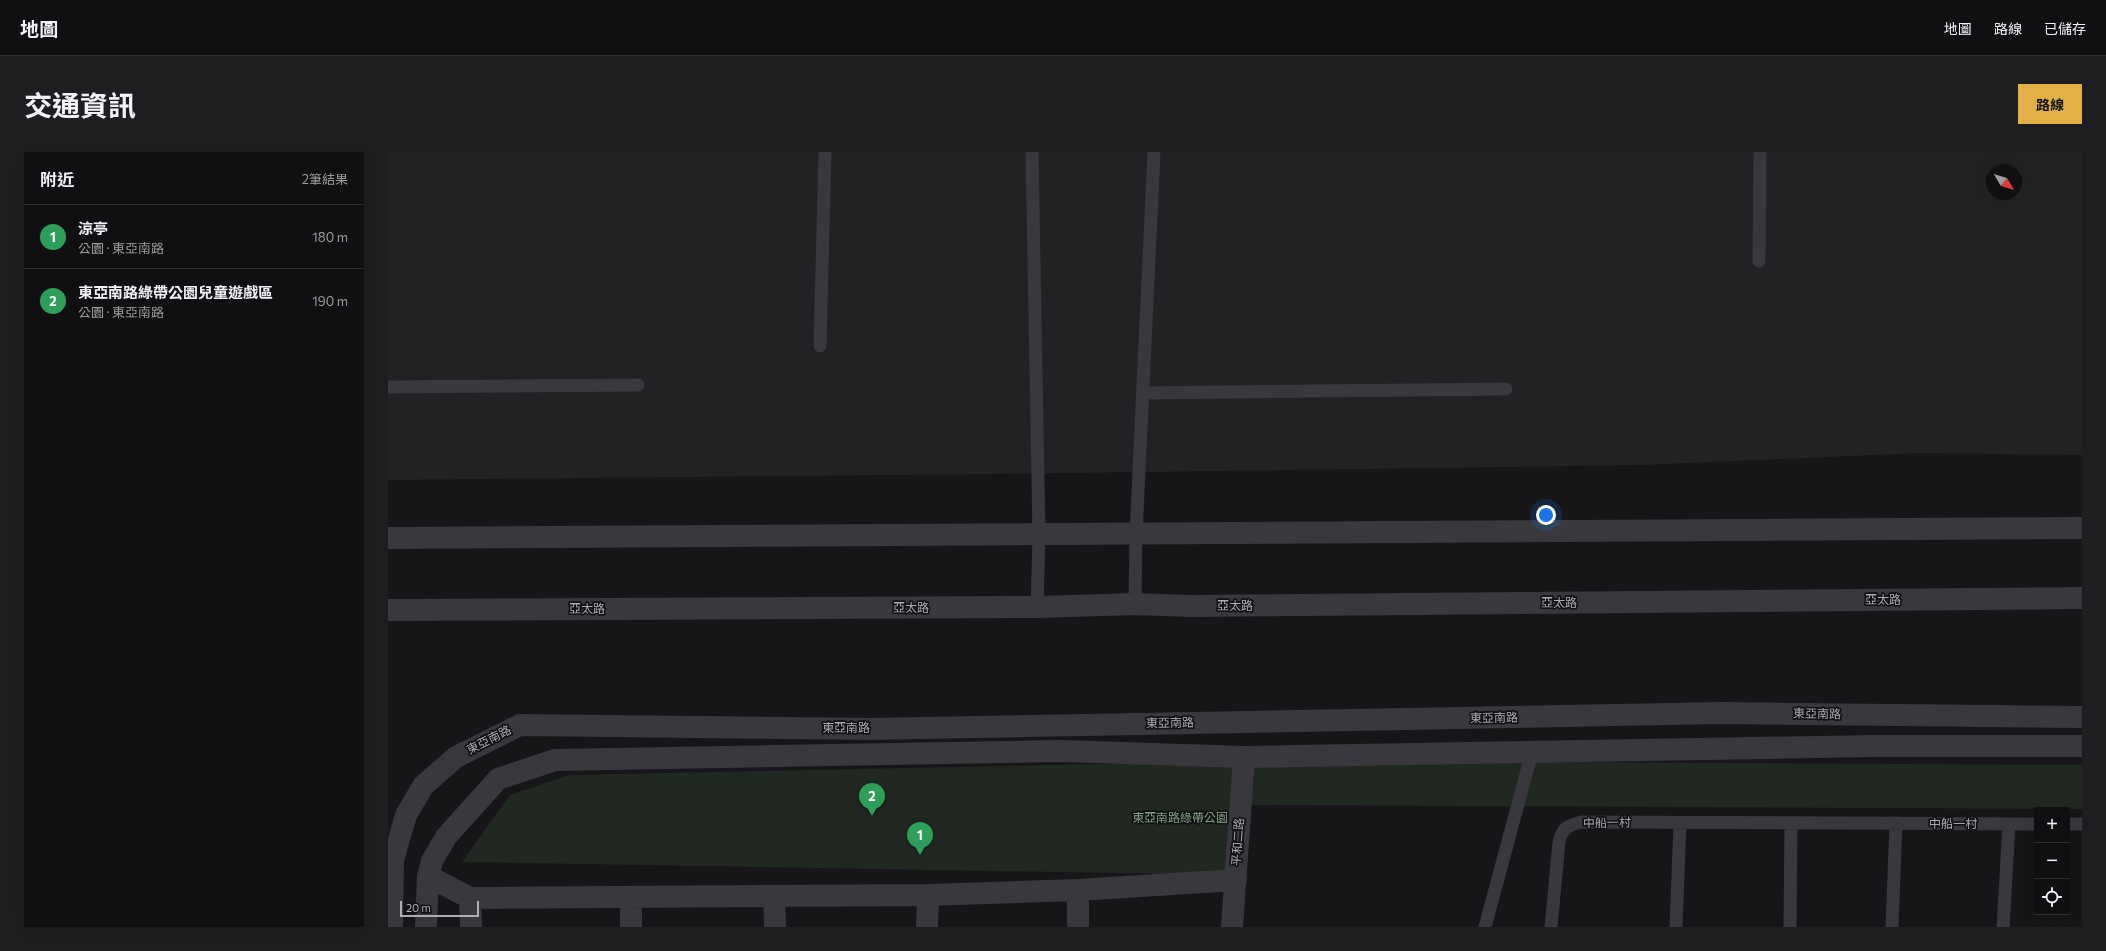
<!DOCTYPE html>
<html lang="zh-TW">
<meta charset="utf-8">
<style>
:root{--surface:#101012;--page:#1e1e20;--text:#f1f3f6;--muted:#9c9d9f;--line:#303032;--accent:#e1b145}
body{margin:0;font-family:Commissioner,"Noto Sans TC",sans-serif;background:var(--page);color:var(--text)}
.controls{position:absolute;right:12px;bottom:12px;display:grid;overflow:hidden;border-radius:0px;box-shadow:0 4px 16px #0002}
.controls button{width:36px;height:36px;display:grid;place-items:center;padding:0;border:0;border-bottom:1px solid var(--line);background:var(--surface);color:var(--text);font:20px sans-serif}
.compass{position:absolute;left:1598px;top:12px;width:36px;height:36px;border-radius:50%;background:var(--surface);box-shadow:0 4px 16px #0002;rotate:128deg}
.scale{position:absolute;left:12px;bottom:10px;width:79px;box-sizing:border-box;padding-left:4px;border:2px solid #aaadb7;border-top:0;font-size:11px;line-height:14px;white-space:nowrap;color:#aaadb7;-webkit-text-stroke:3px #111113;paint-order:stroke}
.you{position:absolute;left:1158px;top:363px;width:14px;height:14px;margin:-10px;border:3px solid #fff;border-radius:50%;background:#1a73e8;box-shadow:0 0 0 6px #1a73e833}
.badge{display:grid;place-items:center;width:26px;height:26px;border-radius:50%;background:var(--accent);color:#fff;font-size:13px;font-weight:700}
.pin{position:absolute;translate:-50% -33px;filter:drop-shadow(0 1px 2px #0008)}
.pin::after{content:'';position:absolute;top:21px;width:14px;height:12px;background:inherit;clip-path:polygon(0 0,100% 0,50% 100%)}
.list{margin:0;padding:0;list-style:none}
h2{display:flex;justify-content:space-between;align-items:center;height:52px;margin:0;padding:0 16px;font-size:17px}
h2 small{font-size:13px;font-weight:400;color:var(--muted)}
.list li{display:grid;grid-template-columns:26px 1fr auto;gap:12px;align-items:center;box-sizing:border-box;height:64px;padding:0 16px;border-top:1px solid var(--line)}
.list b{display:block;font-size:15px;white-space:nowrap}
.list p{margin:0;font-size:13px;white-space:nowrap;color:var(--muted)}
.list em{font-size:13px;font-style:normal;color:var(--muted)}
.icon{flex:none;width:22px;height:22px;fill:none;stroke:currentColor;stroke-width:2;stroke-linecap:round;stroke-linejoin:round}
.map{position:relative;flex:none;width:1694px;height:775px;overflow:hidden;border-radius:0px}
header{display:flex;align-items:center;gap:24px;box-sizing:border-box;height:56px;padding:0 20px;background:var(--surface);border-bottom:1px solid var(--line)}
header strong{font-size:19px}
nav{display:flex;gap:22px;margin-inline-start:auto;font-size:14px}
.intro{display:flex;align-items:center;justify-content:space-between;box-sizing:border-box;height:96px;padding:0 24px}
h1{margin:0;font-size:28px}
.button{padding:10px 18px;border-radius:0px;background:var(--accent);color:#111;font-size:14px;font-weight:700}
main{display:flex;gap:24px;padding:0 24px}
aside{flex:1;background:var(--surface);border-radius:0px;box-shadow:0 4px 16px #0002}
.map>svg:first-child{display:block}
.built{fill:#222225;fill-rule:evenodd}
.green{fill:#212822}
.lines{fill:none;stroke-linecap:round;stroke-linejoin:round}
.lane{stroke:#38383d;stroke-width:13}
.street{stroke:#38383d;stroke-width:22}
.labels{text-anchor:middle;stroke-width:3.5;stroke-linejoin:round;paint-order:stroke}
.street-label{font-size:12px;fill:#aaadb7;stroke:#111113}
.park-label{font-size:12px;fill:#82a085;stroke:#111113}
</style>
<header>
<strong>地圖</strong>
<nav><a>地圖</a><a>路線</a><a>已儲存</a></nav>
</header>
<div class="intro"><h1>交通資訊</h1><a class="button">路線</a></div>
<main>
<aside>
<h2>附近<small>2筆結果</small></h2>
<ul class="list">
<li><span class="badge" style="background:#2e9e5b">1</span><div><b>涼亭</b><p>公園 · 東亞南路</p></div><em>180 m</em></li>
<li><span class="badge" style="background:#2e9e5b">2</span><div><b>東亞南路綠帶公園兒童遊戲區</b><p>公園 · 東亞南路</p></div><em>190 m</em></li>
</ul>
</aside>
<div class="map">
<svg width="1694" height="775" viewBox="0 0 1694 775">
<rect width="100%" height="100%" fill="#161618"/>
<path class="built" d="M 0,0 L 1694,0 L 1694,303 L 1532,301 L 1254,313 L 612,322 L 0,328 ZM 1604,18 L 1628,18 L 1628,42 L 1604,42 Z"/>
<path class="green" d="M 859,608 L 1694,613 L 1694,657 L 857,653 Z
M 853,609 L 844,723 L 74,710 L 122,643 L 181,623 Z"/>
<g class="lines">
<path class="lane" d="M 644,0 L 651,384 L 649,455
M 1371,109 L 1372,0
M 432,194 L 437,0
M 0,235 L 250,233
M 755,241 L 1118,237
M 747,452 L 748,383 L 766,0
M 1679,672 L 1694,672
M 1097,775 L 1144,600
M 1163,775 L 1171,690 C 1174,676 1180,673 1194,670 L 1649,672
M 1288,775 L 1292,671
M 1402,775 L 1403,671
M 1504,775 L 1508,671
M 1615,775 L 1621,672"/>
<path class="street" d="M 0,386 L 1694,376
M 0,458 L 649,455 L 747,452 L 803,454 L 1694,446
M 40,724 L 82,746 L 540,743 L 690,738 L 848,728
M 690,738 L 690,775
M 386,744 L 387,775
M 243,745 L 243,775
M 82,746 L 83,775
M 4,775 L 5,708 L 18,663 L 35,634 L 68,605 L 132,573 L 483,577 L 1333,561 L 1694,565
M 38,775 L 40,724 L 44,709 L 58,685 L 110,627 L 167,608 L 674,599 L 856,605 L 1485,594 L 1694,594
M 539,775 L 540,743
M 844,775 L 856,605"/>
</g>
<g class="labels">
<g class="street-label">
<text x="1495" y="452">亞太路</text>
<text x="1171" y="455">亞太路</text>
<text x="847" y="458">亞太路</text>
<text x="523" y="460">亞太路</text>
<text x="199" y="461">亞太路</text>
<text transform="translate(1429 562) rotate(1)" y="4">東亞南路</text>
<text transform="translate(1106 566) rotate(-1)" y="4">東亞南路</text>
<text transform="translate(782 571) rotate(-1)" y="4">東亞南路</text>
<text x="458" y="580">東亞南路</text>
<text transform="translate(101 588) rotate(-27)" y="4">東亞南路</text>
<text transform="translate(1219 671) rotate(-1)" y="4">中船一村</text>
<text x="1565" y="676">中船一村</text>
<text transform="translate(850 690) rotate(-86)" y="4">平和二路</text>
</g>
<g class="park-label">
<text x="792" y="670">東亞南路綠帶公園</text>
</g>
</g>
</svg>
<div class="controls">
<button>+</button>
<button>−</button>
<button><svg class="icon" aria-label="locate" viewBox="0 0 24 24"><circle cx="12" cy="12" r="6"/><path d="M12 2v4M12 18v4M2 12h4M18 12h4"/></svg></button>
</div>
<svg class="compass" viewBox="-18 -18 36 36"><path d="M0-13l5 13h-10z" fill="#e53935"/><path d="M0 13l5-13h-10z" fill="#9c9d9f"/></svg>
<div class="scale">20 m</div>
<div class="you"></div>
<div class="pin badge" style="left:532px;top:703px;background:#2e9e5b">1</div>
<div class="pin badge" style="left:484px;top:664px;background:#2e9e5b">2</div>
</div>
</main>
